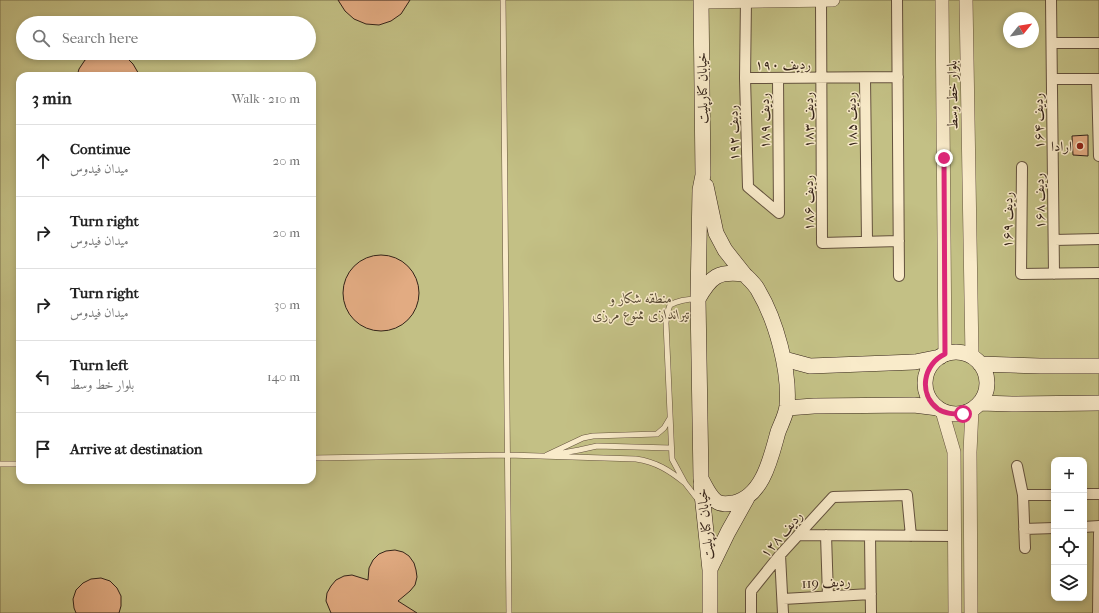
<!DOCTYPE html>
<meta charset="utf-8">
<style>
:root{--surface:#fff;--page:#f6f6f6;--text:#222;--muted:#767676;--line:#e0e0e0}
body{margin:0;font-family:"IM FELL French Canon",Amiri,serif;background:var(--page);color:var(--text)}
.controls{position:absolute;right:12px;bottom:12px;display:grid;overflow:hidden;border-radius:8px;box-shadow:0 2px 6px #0003}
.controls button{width:36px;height:36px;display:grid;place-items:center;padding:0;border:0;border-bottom:1px solid var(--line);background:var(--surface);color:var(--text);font:20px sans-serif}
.compass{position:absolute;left:1003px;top:12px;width:36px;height:36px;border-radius:50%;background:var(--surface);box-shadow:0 2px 6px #0003;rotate:60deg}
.stop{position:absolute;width:12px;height:12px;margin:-9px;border:3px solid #db2777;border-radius:50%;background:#fff}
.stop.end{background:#db2777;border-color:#fff;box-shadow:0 1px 4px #0008}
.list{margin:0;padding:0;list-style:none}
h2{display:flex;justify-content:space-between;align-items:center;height:52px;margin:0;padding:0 16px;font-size:17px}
h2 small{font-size:13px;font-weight:400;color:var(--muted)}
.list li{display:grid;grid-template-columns:26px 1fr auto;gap:12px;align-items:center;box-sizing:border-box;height:72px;padding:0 16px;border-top:1px solid var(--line)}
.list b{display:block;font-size:15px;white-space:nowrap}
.list p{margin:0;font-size:13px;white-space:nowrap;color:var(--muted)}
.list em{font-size:13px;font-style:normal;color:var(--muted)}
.icon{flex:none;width:22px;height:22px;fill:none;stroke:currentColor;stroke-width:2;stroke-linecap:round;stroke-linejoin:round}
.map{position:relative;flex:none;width:1099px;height:613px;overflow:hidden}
.search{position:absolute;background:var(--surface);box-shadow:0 2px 6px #0003;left:16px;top:16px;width:300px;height:44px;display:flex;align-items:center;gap:10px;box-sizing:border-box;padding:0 14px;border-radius:22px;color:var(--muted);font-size:15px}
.panel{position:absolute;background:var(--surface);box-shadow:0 2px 6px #0003;left:16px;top:72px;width:300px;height:412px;border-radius:12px}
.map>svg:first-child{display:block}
.green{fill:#c3c085;stroke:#7c724f;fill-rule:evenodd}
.building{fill:#e2ab82;stroke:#342319}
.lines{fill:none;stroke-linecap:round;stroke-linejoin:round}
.service-casing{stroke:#64523e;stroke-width:6}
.minor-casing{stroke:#64523e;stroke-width:12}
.tertiary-casing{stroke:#64523e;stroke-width:14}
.secondary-casing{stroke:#342319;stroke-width:16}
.service{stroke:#f9ebca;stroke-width:5}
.minor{stroke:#f9ebca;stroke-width:10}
.tertiary{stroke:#f9ebca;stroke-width:13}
.secondary{stroke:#f9ebca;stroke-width:15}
.route{stroke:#db2777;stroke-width:5}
.poi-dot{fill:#8f2418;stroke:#f9ebca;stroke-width:1.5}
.labels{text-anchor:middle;stroke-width:3;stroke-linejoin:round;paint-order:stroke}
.street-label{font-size:14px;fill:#342319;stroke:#f9ebca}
.poi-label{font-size:14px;fill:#342319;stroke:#f9ebca;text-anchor:end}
.park-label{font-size:14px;font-style:italic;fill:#584a34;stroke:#f9ebca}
</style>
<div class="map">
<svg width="1099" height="613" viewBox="0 0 1099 613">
<rect width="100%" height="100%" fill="#f6e0ad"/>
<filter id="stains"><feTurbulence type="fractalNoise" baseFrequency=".005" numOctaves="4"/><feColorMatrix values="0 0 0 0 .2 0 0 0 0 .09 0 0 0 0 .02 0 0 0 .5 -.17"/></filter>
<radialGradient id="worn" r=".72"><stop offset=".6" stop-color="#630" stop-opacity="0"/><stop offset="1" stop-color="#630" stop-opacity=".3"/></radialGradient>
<path class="green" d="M 0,0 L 1099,0 L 1099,613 L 0,613 ZM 1009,18 L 1033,18 L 1033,42 L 1009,42 ZM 23,23 L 309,23 L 309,53 L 23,53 ZM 20,76 L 312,76 L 312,480 L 20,480 ZM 1054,460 L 1084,460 L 1084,598 L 1054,598 Z"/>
<path class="building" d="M 338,0 L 410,0 L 401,14 L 391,21 L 379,25 L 366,24 L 354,19 L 345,11 Z
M 99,53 L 117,53 L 126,57 L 133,64 L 140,76 L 77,76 L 79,69 L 85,60 L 94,54 Z
M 1088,135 L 1088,156 L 1073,155 L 1072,136 Z
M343 293a38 38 0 1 1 76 0a38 38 0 1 1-76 0Z
M 395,550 L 403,552 L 409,556 L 414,563 L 416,570 L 417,577 L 415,585 L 410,591 L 398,601 L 417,613 L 331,613 L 326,601 L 327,593 L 331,586 L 336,580 L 344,576 L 352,575 L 368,580 L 369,568 L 373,560 L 379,554 L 386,551 Z
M 101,578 L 110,581 L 117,588 L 121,596 L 121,606 L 119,613 L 76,613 L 74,608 L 73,599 L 76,590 L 83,583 L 91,579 Z"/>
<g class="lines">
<g class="service-casing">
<path id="service" d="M 503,0 L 509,613
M 697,299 C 687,299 679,300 670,305 L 667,314 L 666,323 L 672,459 L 685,483 L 699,501
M 557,454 L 579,450 L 597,446 L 671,448
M 547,455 L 583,438 L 593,436 L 657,434 L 664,428 L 670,418
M 312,458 L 507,455 L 636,459 C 656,462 669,470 685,483
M 0,464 L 20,464"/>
</g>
<g class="minor-casing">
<path id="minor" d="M 746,0 L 745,78 L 748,187 L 779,213
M 821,0 L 822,243 L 899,241
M 897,0 L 899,276
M 1051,0 L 1054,274
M 1052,43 L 1099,43
M 745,78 L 898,77
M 778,78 L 779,213
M 865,78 L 867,241
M 1052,79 L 1099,79
M 1097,79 L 1099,156
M 1022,167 L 1021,274 L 1099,273
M 1054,240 L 1099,239
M 1017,466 L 1023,495 L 1025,548
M 1084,494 L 1099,494
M 1023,495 L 1054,495
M 1084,527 L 1099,526
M 1024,529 L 1054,528
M 799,535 L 955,536
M 826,535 L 828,596
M 870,536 L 871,613
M 780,555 L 783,613
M 783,599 L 871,594
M 751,613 L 751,591 L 780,555 L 833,497 L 907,495 L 911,536
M 1098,613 L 1099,533"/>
</g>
<g class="tertiary-casing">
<path id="tertiary" d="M 942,0 L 945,355
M 966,0 L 972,357
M 701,2 L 833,0
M 942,411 L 954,452 L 955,613
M 971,613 L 970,452 L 972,410"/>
</g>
<g class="secondary-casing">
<path id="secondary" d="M 706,186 L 716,233 L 725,250 L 744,274
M 698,299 C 711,276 718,271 744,274 C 749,279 755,284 758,290 C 776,320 790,371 787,406 C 786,415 781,424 778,432 C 771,457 763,497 733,503 C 727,504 721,505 716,501 C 709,496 705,485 701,479 L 698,299 L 700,190 L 703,175 L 701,0
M925 383a31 31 0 1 1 62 0a31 31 0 1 1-62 0Z
M 784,359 L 810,366 L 915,362 L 940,357
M 980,364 L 1040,366 L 1099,366
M 980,403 L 1012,404 L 1099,403
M 787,408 L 814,406 L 914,405 L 938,408
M 701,484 L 710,570 L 710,613
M 710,569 L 728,532 L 747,498"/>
</g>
<use href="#service" class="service"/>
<use href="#minor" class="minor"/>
<use href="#tertiary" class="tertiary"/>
<use href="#secondary" class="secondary"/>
</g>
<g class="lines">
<path class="route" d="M 944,158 L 945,354 C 923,364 918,394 938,409 C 945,414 954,414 963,414"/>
</g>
<circle class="poi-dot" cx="1080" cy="146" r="4"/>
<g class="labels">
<g class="street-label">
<text x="783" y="69">ردیف ۱۹۰</text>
<text transform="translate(702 88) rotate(-91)" y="5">خیابان کنارپلیت</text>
<text transform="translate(952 95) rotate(-91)" y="5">بلوار خط وسط</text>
<text transform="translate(808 120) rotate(-90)" y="5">ردیف ۱۸۳</text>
<text transform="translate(851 120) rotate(-91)" y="5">ردیف ۱۸۵</text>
<text transform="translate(764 121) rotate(-90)" y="5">ردیف ۱۸۹</text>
<text transform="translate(1038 121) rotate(-91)" y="5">ردیف ۱۶۴</text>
<text transform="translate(733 133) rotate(-91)" y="5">ردیف ۱۹۲</text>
<text transform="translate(1039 201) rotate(-91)" y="5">ردیف ۱۶۸</text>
<text transform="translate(808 203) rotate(-90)" y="5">ردیف ۱۸۶</text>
<text transform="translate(1007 220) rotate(-89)" y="5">ردیف ۱۶۹</text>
<text transform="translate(705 524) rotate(-96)" y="5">خیابان کنارپلیت</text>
<text transform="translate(781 534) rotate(-49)" y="5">ردیف ۱۲۸</text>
<text transform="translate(826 582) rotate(-3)" y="5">ردیف 119</text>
</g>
<g class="poi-label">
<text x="1072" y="151">ارادا</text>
</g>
<g class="park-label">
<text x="641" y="303">منطقه شکار و<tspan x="641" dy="16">تیراندازی ممنوع مرزی</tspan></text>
</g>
</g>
<rect width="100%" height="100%" filter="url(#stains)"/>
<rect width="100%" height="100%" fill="url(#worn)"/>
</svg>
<div class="controls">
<button>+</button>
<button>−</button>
<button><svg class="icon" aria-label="locate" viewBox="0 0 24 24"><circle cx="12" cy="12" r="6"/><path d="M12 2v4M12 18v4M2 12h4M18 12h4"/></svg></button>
<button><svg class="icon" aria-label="layers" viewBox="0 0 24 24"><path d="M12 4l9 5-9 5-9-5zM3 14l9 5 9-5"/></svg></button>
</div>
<svg class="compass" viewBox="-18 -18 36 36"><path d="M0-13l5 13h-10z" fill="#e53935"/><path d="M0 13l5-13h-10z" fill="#767676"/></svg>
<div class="stop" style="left:963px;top:414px"></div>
<div class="stop end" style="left:944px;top:158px"></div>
<div class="search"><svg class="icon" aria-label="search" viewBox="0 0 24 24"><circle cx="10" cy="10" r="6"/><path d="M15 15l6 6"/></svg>Search here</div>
<section class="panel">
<h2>3 min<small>Walk · 210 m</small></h2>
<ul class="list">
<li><svg class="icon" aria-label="ahead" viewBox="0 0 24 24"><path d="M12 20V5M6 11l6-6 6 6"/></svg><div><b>Continue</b><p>میدان فیدوس</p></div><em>20 m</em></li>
<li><svg class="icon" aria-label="right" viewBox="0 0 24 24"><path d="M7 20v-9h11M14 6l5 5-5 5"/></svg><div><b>Turn right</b><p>میدان فیدوس</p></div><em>20 m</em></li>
<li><svg class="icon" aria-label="right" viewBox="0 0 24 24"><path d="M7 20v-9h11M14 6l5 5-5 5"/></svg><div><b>Turn right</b><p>میدان فیدوس</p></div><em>30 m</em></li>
<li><svg class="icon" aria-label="left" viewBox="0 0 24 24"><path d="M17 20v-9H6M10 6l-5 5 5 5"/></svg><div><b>Turn left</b><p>بلوار خط وسط</p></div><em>140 m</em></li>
<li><svg class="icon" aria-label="arrive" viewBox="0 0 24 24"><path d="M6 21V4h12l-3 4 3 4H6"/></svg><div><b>Arrive at destination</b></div></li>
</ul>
</section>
</div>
